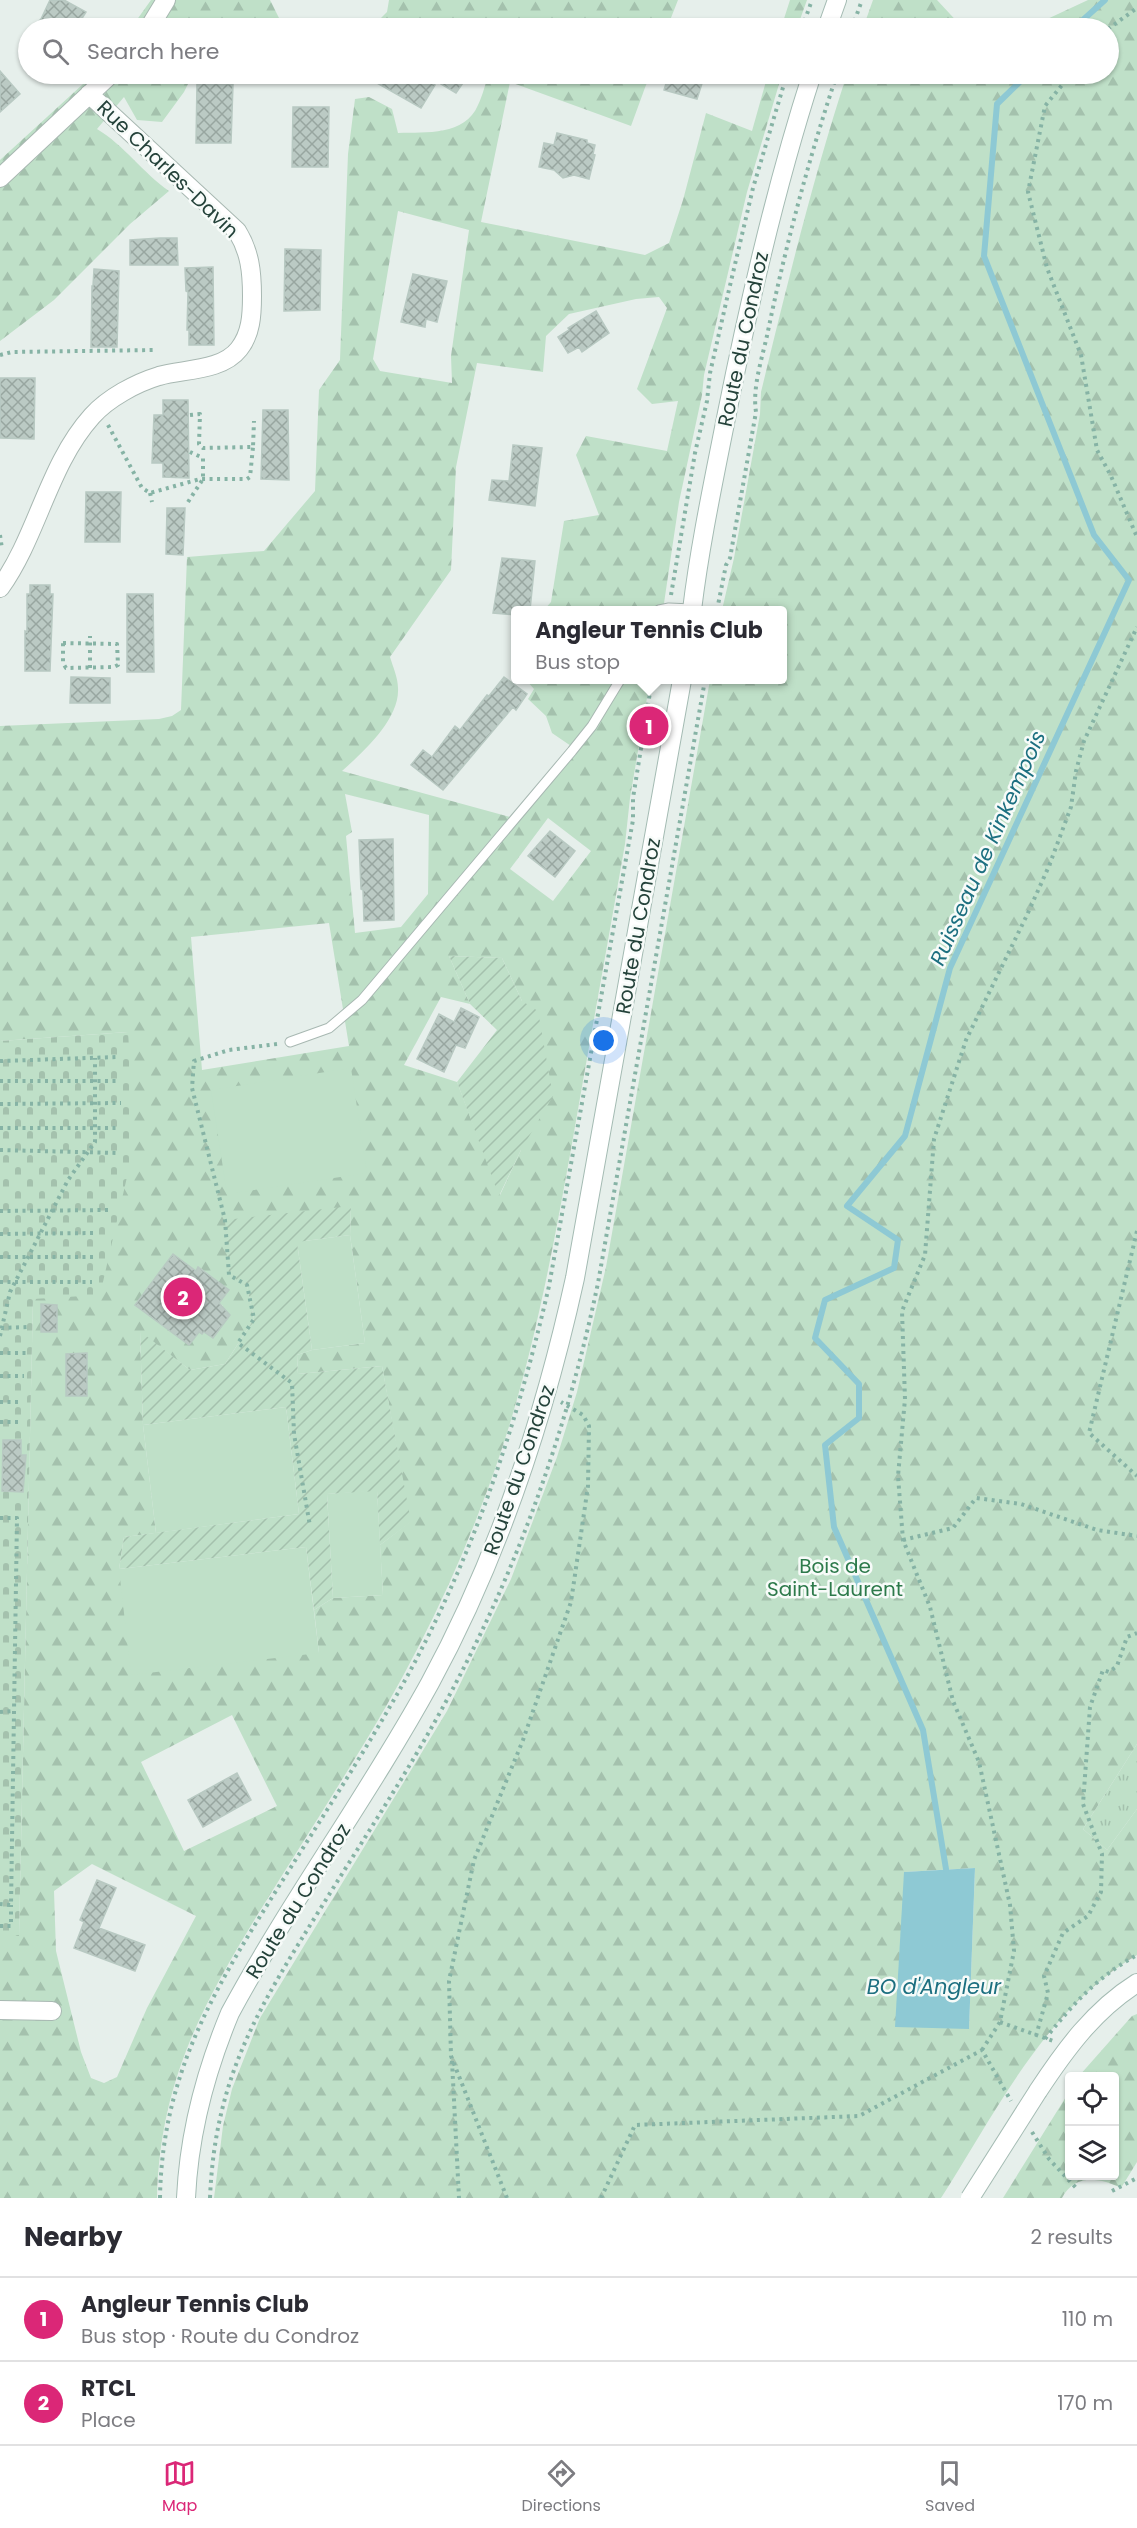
<!DOCTYPE html>
<meta charset="utf-8">
<style>
:root{--surface:#fff;--page:#f7f7f7;--text:#2b2b33;--muted:#7c7c81;--line:#e1e1e2;--accent:#db2777}
body{margin:0;font-family:Poppins,sans-serif;background:var(--page);color:var(--text)}
.controls{position:absolute;right:18px;bottom:18px;display:grid;overflow:hidden;border-radius:6px;box-shadow:0 2px 4px #0004}
.controls button{width:54px;height:54px;display:grid;place-items:center;padding:0;border:0;border-bottom:2px solid var(--line);background:var(--surface);color:var(--text);font:30px sans-serif}
.you{position:absolute;left:604px;top:1041px;width:21px;height:21px;margin:-15px;border:4px solid #fff;border-radius:50%;background:#1a73e8;box-shadow:0 0 0 9px #1a73e833}
.badge{display:grid;place-items:center;width:39px;height:39px;border-radius:50%;background:var(--accent);color:#fff;font-size:20px;font-weight:700}
.pin{position:absolute;translate:-50% -50%;border:3px solid #fff;box-shadow:0 2px 6px #0006}
.popup{position:absolute;left:511px;top:606px;width:276px;height:78px;box-sizing:border-box;display:grid;place-content:center;border-radius:6px;background:var(--surface);filter:drop-shadow(0 2px 4px #0005);font-size:20px;white-space:nowrap;color:var(--muted)}
.popup b{font-size:22px;color:var(--text)}
.popup::after{content:'';position:absolute;left:50%;top:100%;margin-left:-12px;border:12px solid transparent;border-top-color:var(--surface)}
.list{margin:0;padding:0;list-style:none}
h2{display:flex;justify-content:space-between;align-items:center;height:78px;margin:0;padding:0 24px;font-size:26px}
h2 small{font-size:20px;font-weight:400;color:var(--muted)}
.list li{display:grid;grid-template-columns:39px 1fr auto;gap:18px;align-items:center;box-sizing:border-box;height:84px;padding:0 24px;border-top:2px solid var(--line)}
.list b{display:block;font-size:22px;white-space:nowrap}
.list p{margin:0;font-size:20px;white-space:nowrap;color:var(--muted)}
.list em{font-size:20px;font-style:normal;color:var(--muted)}
.icon{flex:none;width:33px;height:33px;fill:none;stroke:currentColor;stroke-width:2;stroke-linecap:round;stroke-linejoin:round}
.map{position:relative;flex:none;width:1137px;height:2198px;overflow:hidden}
.search{position:absolute;background:var(--surface);box-shadow:0 2px 4px #0004;left:18px;right:18px;top:18px;height:66px;display:flex;align-items:center;gap:15px;box-sizing:border-box;padding:0 21px;border-radius:33px;color:var(--muted);font-size:22px}
.sheet{height:246px;background:var(--surface)}
nav{display:flex;justify-content:space-around;align-items:center;box-sizing:border-box;height:84px;border-top:2px solid var(--line);background:var(--surface);font-size:16px;color:var(--muted)}
nav a{display:grid;justify-items:center;gap:3px}
nav .on{color:var(--accent)}
.map>svg:first-child{display:block}
.grass{fill:url(#grass-tufts)}
.forest{fill:url(#forest-firs);fill-rule:evenodd}
.cemetery{fill:url(#cemetery-stones)}
.park{fill:#bfe0c8}
.garden{fill:url(#garden-furrows)}
.water{fill:#8ec9d4}
.lines{fill:none;stroke-linecap:round;stroke-linejoin:round}
.stream{stroke:#8ec9d4;stroke-width:6}
.building{fill:url(#building-cross-hatch);stroke:#b8c9c2;stroke-width:1.5}
.lane-casing{stroke:#a8b8b2;stroke-width:11}
.street-casing{stroke:#a8b8b2;stroke-width:20}
.secondary-casing{stroke:#a4bbb3;stroke-width:20}
.path{stroke:#86b3a5;stroke-width:4;stroke-dasharray:3 4.5;stroke-linecap:butt}
.lane{stroke:#fff;stroke-width:9}
.street{stroke:#fff;stroke-width:18}
.secondary{stroke:#fff;stroke-width:18}
.secondary-bridge-casing{stroke:#a4bbb3;stroke-width:20;stroke-linecap:butt}
.secondary-bridge{stroke:#fff;stroke-width:18}
.labels{text-anchor:middle;stroke-width:5;stroke-linejoin:round;paint-order:stroke}
.street-label{font-size:20px;fill:#24423a;stroke:#f7fbf9}
.park-label{font-size:20px;fill:#2d7a4b;stroke:#f7fbf9}
.water-label{font-size:21px;font-style:italic;fill:#1c6f80;stroke:#f7fbf9}
</style>
<div class="map">
<svg width="1137" height="2198" viewBox="0 0 1137 2198">
<defs>
<pattern id="grass-tufts" width="24" height="20" patternUnits="userSpaceOnUse" patternTransform="scale(1.5)"><rect width="24" height="20" fill="#bfe0c8"/><path d="M3 7l-1-3M5 7V3M7 7l1-3M15 17l-1-3M17 17v-4M19 17l1-3" fill="none" stroke="#a4c1ad"/></pattern>
<pattern id="forest-firs" width="22" height="20" patternUnits="userSpaceOnUse" patternTransform="scale(1.5)"><rect width="22" height="20" fill="#bfe0c8"/><path d="M5 1l3.5 6h-7zM16 11l3.5 6h-7z" fill="#a4c1ad"/></pattern>
<pattern id="cemetery-stones" width="16" height="16" patternUnits="userSpaceOnUse" patternTransform="scale(1.5)"><rect width="16" height="16" fill="#bfe0c8"/><path d="M2 7V4a2 2 0 0 1 4 0v3zM10 15v-3a2 2 0 0 1 4 0v3z" fill="#a4c1ad"/></pattern>
<pattern id="garden-furrows" width="10" height="10" patternUnits="userSpaceOnUse" patternTransform="scale(1.5)"><rect width="10" height="10" fill="#bfe0c8"/><path d="M-1 1l2-2M0 10L10 0M9 11l2-2" fill="none" stroke="#a4c1ad"/></pattern>
<pattern id="building-cross-hatch" width="8" height="8" patternUnits="userSpaceOnUse" patternTransform="scale(1.5)"><rect width="8" height="8" fill="#bbcac4"/><path d="M0 0l8 8M0 8l8-8" fill="none" stroke="#98a6a0"/></pattern>
</defs>
<rect width="100%" height="100%" fill="#e6efeb"/>
<path class="grass" d="M 1137,1744 L 1137,1809 L 1107,1850 L 1083,1829 Z"/>
<path class="forest" d="M 151,0 L 270,0 L 284,28 L 131,28 Z
M 389,0 L 678,0 L 667,28 L 406,28 L 390,20 L 382,28 L 371,28 L 387,12 Z
M 790,0 L 807,0 L 797,28 L 781,28 Z
M 873,0 L 937,0 L 963,28 L 863,28 Z
M 1088,0 L 1137,0 L 1137,1744 L 1083,1829 L 1107,1850 L 1137,1809 L 1137,1955 C 1046,2008 996,2112 941,2198 L 214,2198 L 223,2126 L 232,2089 L 260,2018 L 447,1711 L 511,1579 L 557,1457 L 577,1392 L 606,1267 L 710,680 L 783,680 L 783,610 L 722,610 L 734,558 L 760,414 L 761,392 C 787,285 813,178 847,74 L 1108,74 L 1108,28 L 1028,28 ZM 975,1868 L 975,1869 L 969,2028 L 904,1872 Z
M 94,74 L 193,74 L 184,92 L 162,122 L 137,120 L 124,97 L 97,129 C 124,145 143,173 169,191 L 130,224 L 54,300 L 0,341 L 0,160 Z
M 489,74 L 650,74 L 631,126 L 510,82 L 481,222 L 645,255 L 669,243 L 683,200 L 706,113 L 752,131 L 768,74 L 782,74 L 747,192 L 704,375 L 702,395 L 679,502 L 663,610 L 544,610 L 551,602 L 564,521 L 599,515 L 576,455 L 586,436 L 667,451 L 678,401 L 652,404 L 637,389 L 667,308 L 659,297 L 636,299 L 569,314 L 546,336 L 543,372 L 477,363 L 456,467 L 451,570 L 390,657 C 393,667 398,678 398,688 C 400,719 363,752 342,771 L 510,817 L 571,746 L 552,733 L 546,716 L 528,699 L 534,689 L 526,680 L 650,680 L 630,798 L 625,844 C 608,942 590,1040 573,1138 C 550,1266 527,1392 479,1512 C 445,1601 401,1685 351,1765 C 323,1811 294,1856 266,1901 C 205,2000 160,2078 157,2198 L 0,2198 L 0,1936 L 19,1936 L 33,1298 L 128,1032 L 0,1041 L 0,726 L 159,719 L 172,716 L 181,710 L 187,557 L 264,551 L 315,491 L 319,390 L 340,360 L 348,154 L 355,99 L 369,97 L 392,109 L 398,133 C 426,132 465,136 478,105 C 483,95 485,84 489,74 ZM 398,211 L 469,230 L 451,356 L 452,383 L 380,371 L 373,359 ZM 345,794 L 429,815 L 428,894 L 401,927 L 355,933 L 346,836 L 352,832 ZM 548,818 L 591,851 L 553,901 L 510,869 ZM 329,923 L 349,1046 L 202,1070 L 191,937 ZM 449,956 L 502,958 L 522,1001 L 521,1150 L 500,1195 L 457,1082 L 404,1065 L 441,997 L 470,1004 ZM 351,1206 L 350,1235 L 365,1343 L 312,1350 L 297,1355 L 298,1374 L 382,1366 L 410,1522 L 380,1545 L 383,1595 L 333,1598 L 314,1610 L 319,1653 L 119,1569 L 124,1537 L 156,1533 L 143,1425 L 140,1332 L 190,1370 L 225,1364 L 254,1319 L 247,1285 ZM 173,1255 L 196,1271 L 199,1267 L 229,1290 L 219,1303 L 223,1306 L 222,1308 L 203,1334 L 199,1332 L 189,1345 L 135,1305 ZM 232,1715 L 277,1806 L 184,1851 L 141,1762 ZM 92,1864 L 196,1916 L 147,2008 L 117,2077 L 104,2083 L 91,2078 L 81,2052 L 56,1951 L 54,1891 Z
M 1137,2014 L 1137,2162 L 1121,2188 C 1100,2178 1075,2173 1062,2198 L 1003,2198 L 1069,2092 L 1070,2176 L 1114,2176 L 1114,2076 L 1079,2076 L 1132,2016 Z"/>
<path class="cemetery" d="M 128,1032 L 135,1142 L 100,1295 L 33,1299 L 19,1936 L 0,1936 L 0,1041 Z"/>
<path class="park" d="M 351,1068 L 367,1173 L 227,1194 L 211,1090 Z
M 350,1235 L 365,1343 L 312,1350 L 297,1242 Z
M 286,1407 L 299,1514 L 156,1533 L 143,1425 Z
M 377,1490 L 383,1595 L 333,1598 L 327,1494 Z
M 306,1547 L 319,1653 L 131,1675 L 119,1569 Z"/>
<path class="garden" d="M 449,956 L 502,958 L 522,1001 L 538,1011 L 553,1096 L 521,1150 L 499,1196 L 457,1082 L 497,1030 L 470,1004 Z
M 351,1206 L 350,1235 L 297,1242 L 312,1350 L 297,1355 L 298,1374 L 382,1366 L 411,1522 L 380,1545 L 377,1491 L 327,1494 L 333,1598 L 314,1610 L 306,1547 L 119,1569 L 124,1537 L 299,1514 L 286,1407 L 143,1425 L 140,1331 L 190,1370 L 225,1364 L 254,1319 L 247,1286 L 229,1275 L 225,1220 Z"/>
<path class="water" d="M 975,1868 L 969,2029 L 895,2027 L 904,1872 Z"/>
<g class="lines">
<path class="stream" d="M 1074,28 L 1105,0
M 946,1869 L 923,1730 L 834,1527 L 825,1445 L 859,1418 L 859,1384 L 815,1338 L 825,1300 L 894,1268 L 898,1240 L 847,1206 L 905,1136 L 950,968 L 1129,580 L 1094,535 L 984,256 L 997,104 L 1028,74"/>
</g>
<path class="building" d="M 50,0 L 64,0 L 86,12 L 76,28 L 32,28 L 41,19 Z
M 0,71 L 20,94 L 0,112 Z
M 361,74 L 416,74 L 435,85 L 421,108 Z
M 448,74 L 455,74 L 465,80 L 456,93 L 441,84 Z
M 669,74 L 705,74 L 697,99 L 664,90 Z
M 197,83 L 233,84 L 231,143 L 196,143 Z
M 293,107 L 329,107 L 328,167 L 292,167 Z
M 557,133 L 587,140 L 587,143 L 595,145 L 593,154 L 595,155 L 589,179 L 574,175 L 563,178 L 554,170 L 539,167 L 544,143 L 554,145 Z
M 160,238 L 177,238 L 178,265 L 130,265 L 130,240 Z
M 285,249 L 321,250 L 320,310 L 284,311 Z
M 213,267 L 214,345 L 189,345 L 189,330 L 187,330 L 188,292 L 186,291 L 185,268 Z
M 94,269 L 119,271 L 117,347 L 91,347 L 92,286 L 93,286 Z
M 413,274 L 447,281 L 437,322 L 426,319 L 425,327 L 401,322 Z
M 596,311 L 609,333 L 582,352 L 579,347 L 568,353 L 558,337 L 569,330 L 568,328 Z
M 0,378 L 35,378 L 34,439 L 0,438 Z
M 163,400 L 188,400 L 189,478 L 163,477 L 163,463 L 152,463 L 154,415 L 163,415 Z
M 263,410 L 288,410 L 289,480 L 261,479 Z
M 513,445 L 542,448 L 535,506 L 489,500 L 492,480 L 509,481 Z
M 86,492 L 121,492 L 120,542 L 85,542 Z
M 167,508 L 185,508 L 183,555 L 166,554 Z
M 502,558 L 535,561 L 530,610 L 516,610 L 516,615 L 493,613 Z
M 30,585 L 50,585 L 50,594 L 53,594 L 50,671 L 25,671 L 25,631 L 27,632 L 27,594 L 30,594 Z
M 127,594 L 153,594 L 154,672 L 127,672 Z
M 71,677 L 110,678 L 110,703 L 70,703 Z
M 504,677 L 527,694 L 516,710 L 513,707 L 443,790 L 411,765 L 423,750 L 432,757 L 455,726 L 460,730 L 487,695 L 489,696 Z
M 550,831 L 575,851 L 555,877 L 528,856 Z
M 393,839 L 394,920 L 364,921 L 363,890 L 361,889 L 359,840 Z
M 461,1008 L 479,1017 L 465,1048 L 456,1045 L 444,1072 L 417,1059 L 439,1014 L 454,1022 Z
M 173,1254 L 196,1271 L 198,1267 L 229,1290 L 219,1303 L 230,1315 L 213,1338 L 204,1332 L 202,1334 L 199,1332 L 189,1345 L 135,1305 Z
M 41,1304 L 57,1305 L 57,1332 L 41,1332 Z
M 87,1353 L 87,1396 L 66,1396 L 66,1354 Z
M 3,1440 L 21,1440 L 21,1455 L 26,1455 L 23,1492 L 2,1491 Z
M 237,1773 L 251,1800 L 203,1827 L 188,1800 Z
M 97,1880 L 116,1888 L 99,1928 L 145,1945 L 135,1971 L 74,1948 L 84,1922 L 80,1920 Z"/>
<g class="lines">
<g class="lane-casing">
<path id="lane" d="M 659,610 L 669,608 L 692,609
M 290,1042 L 329,1028 L 362,1000 L 572,751 L 592,726 L 620,680"/>
</g>
<g class="street-casing">
<path id="street" d="M 149,28 L 166,0
M 0,178 L 111,74
M 0,588 C 38,535 48,465 92,416 C 108,398 136,383 159,376 C 184,369 222,371 239,349 C 251,334 252,315 252,296 C 252,272 250,252 237,231 L 89,94
M 0,2010 L 52,2011"/>
</g>
<g class="secondary-casing">
<path id="secondary" d="M 827,28 L 837,0
M 692,610 C 700,544 714,479 727,413 C 750,298 776,185 812,74
M 1038,2091 C 1065,2050 1094,2010 1137,1983
M 186,2198 C 189,2133 205,2073 230,2013 C 291,1900 368,1796 430,1683 C 499,1556 544,1419 575,1278 L 682,680"/>
</g>
<path class="path" d="M 802,28 L 812,0
M 852,28 L 862,0
M 1108,29 L 1137,8
M 1071,74 L 1045,106 L 1028,192 L 1047,268 L 1081,355 L 1097,450 L 1111,476 L 1137,537
M 0,355 L 12,352 L 154,350
M 190,415 L 200,414 L 199,444 L 203,448 L 253,447 L 254,421
M 108,425 L 142,488 L 150,493 L 200,479 L 247,479 L 250,477 L 253,447
M 150,493 L 152,502
M 188,502 L 203,479 L 203,458 L 190,452
M 0,535 L 2,549
M 671,595 L 695,453 L 707,401 L 710,373 L 728,294 L 753,188 L 787,74
M 717,610 L 726,565 L 730,558 L 756,412 C 752,386 763,356 768,331 C 786,244 809,158 837,74
M 63,643 L 117,644 L 118,665 L 114,667 L 66,668 L 63,663 Z
M 90,668 L 90,636
M 277,1044 L 229,1050 L 194,1061 L 192,1088 L 225,1220 L 229,1275 L 247,1285 L 254,1319 L 238,1343 L 292,1383 L 294,1434 L 310,1526
M 0,1061 L 118,1057
M 0,1081 L 120,1081
M 0,1104 L 121,1103
M 0,1128 L 118,1128
M 0,1150 L 119,1153
M 0,1211 L 110,1210
M 1137,1231 L 1089,1433 L 1137,1476
M 0,1234 L 95,1233
M 0,1257 L 93,1257
M 0,1282 L 92,1282
M 1,1328 L 27,1327
M 0,1336 L 10,1292 L 68,1180 L 95,1142 L 95,1058
M 0,1353 L 26,1353
M 0,1376 L 24,1376
M 0,1402 L 22,1402
M 0,1422 L 19,1422
M 0,1518 L 17,1518 L 11,1905 L 0,1904
M 903,1540 L 953,1528 L 976,1498 L 1021,1504 L 1097,1530 L 1137,1536
M 0,1712 L 14,1711
M 0,1926 L 11,1926 L 11,1905
M 1000,2022 L 1053,2041
M 1036,2036 L 1048,1993 L 1044,1976 L 1063,1933 L 1088,1916 L 1101,1892 L 1102,1854 L 1083,1804 L 1090,1707 L 1103,1670 L 1109,1672 L 1117,1666 L 1127,1637 L 1137,1633
M 1045,2039 C 1073,2004 1097,1977 1137,1955
M 982,2050 L 1000,2022 L 1014,1951 L 1010,1905 L 979,1762 L 953,1701 L 930,1607 L 903,1540 L 898,1476 L 905,1399 L 902,1311 L 925,1255 L 934,1139 L 966,1040 L 1027,915 L 1049,866 L 1071,807 L 1076,771 L 1084,741 L 1137,627
M 452,2061 L 459,2198
M 1032,2132 L 1049,2159 L 1078,2190
M 1112,2191 L 1137,2178
M 160,2198 C 162,2069 220,1980 286,1875 C 328,1808 371,1742 409,1673 C 475,1551 518,1421 549,1286 L 633,820 L 633,798 L 652,680
M 210,2198 C 215,2075 260,2006 322,1906 C 361,1843 402,1781 438,1716 C 514,1580 566,1435 598,1283 L 705,680
M 507,2198 L 451,2056 L 449,1981 L 474,1860 L 523,1740 L 571,1602 L 588,1486 L 589,1426 L 583,1415 L 561,1402
M 601,2198 L 635,2125 L 859,2116 L 982,2050 L 1011,2101"/>
<use href="#lane" class="lane"/>
<use href="#street" class="street"/>
<use href="#secondary" class="secondary"/>
<g class="secondary-bridge-casing">
<path id="secondary-bridge" d="M 970,2198 L 1038,2091"/>
</g>
<use href="#secondary-bridge" class="secondary-bridge"/>
</g>
<g class="labels">
<g class="street-label">
<text transform="translate(168 169) rotate(44)" y="7">Rue Charles-Davin</text>
<text transform="translate(743 339) rotate(-78)" y="7">Route du Condroz</text>
<text transform="translate(638 926) rotate(-80)" y="7">Route du Condroz</text>
<text transform="translate(519 1470) rotate(-71)" y="7">Route du Condroz</text>
<text transform="translate(298 1901) rotate(-58)" y="7">Route du Condroz</text>
</g>
<g class="park-label">
<text x="835" y="1573">Bois de<tspan x="835" dy="23">Saint-Laurent</tspan></text>
</g>
<g class="water-label">
<text transform="translate(988 848) rotate(-66)" y="7">Ruisseau de Kinkempois</text>
<text x="934" y="1994">BO d'Angleur</text>
</g>
</g>
</svg>
<div class="controls">
<button><svg class="icon" aria-label="locate" viewBox="0 0 24 24"><circle cx="12" cy="12" r="6"/><path d="M12 2v4M12 18v4M2 12h4M18 12h4"/></svg></button>
<button><svg class="icon" aria-label="layers" viewBox="0 0 24 24"><path d="M12 4l9 5-9 5-9-5zM3 14l9 5 9-5"/></svg></button>
</div>
<div class="you"></div>
<div class="pin badge" style="left:649px;top:726px">1</div>
<div class="popup"><b>Angleur Tennis Club</b>Bus stop</div>
<div class="pin badge" style="left:183px;top:1297px">2</div>
<div class="search"><svg class="icon" aria-label="search" viewBox="0 0 24 24"><circle cx="10" cy="10" r="6"/><path d="M15 15l6 6"/></svg>Search here</div>
</div>
<section class="sheet">
<h2>Nearby<small>2 results</small></h2>
<ul class="list">
<li><span class="badge">1</span><div><b>Angleur Tennis Club</b><p>Bus stop · Route du Condroz</p></div><em>110 m</em></li>
<li><span class="badge">2</span><div><b>RTCL</b><p>Place</p></div><em>170 m</em></li>
</ul>
</section>
<nav>
<a class="on"><svg class="icon" aria-label="map" viewBox="0 0 24 24"><path d="M3 6l6-2 6 2 6-2v14l-6 2-6-2-6 2zM9 4v14M15 6v14"/></svg>Map</a>
<a><svg class="icon" aria-label="directions" viewBox="0 0 24 24"><path d="M12 3l9 9-9 9-9-9zM9 14v-3h6M13 9l2 2-2 2"/></svg>Directions</a>
<a><svg class="icon" aria-label="saved" viewBox="0 0 24 24"><path d="M7 4h10v16l-5-4-5 4z"/></svg>Saved</a>
</nav>
